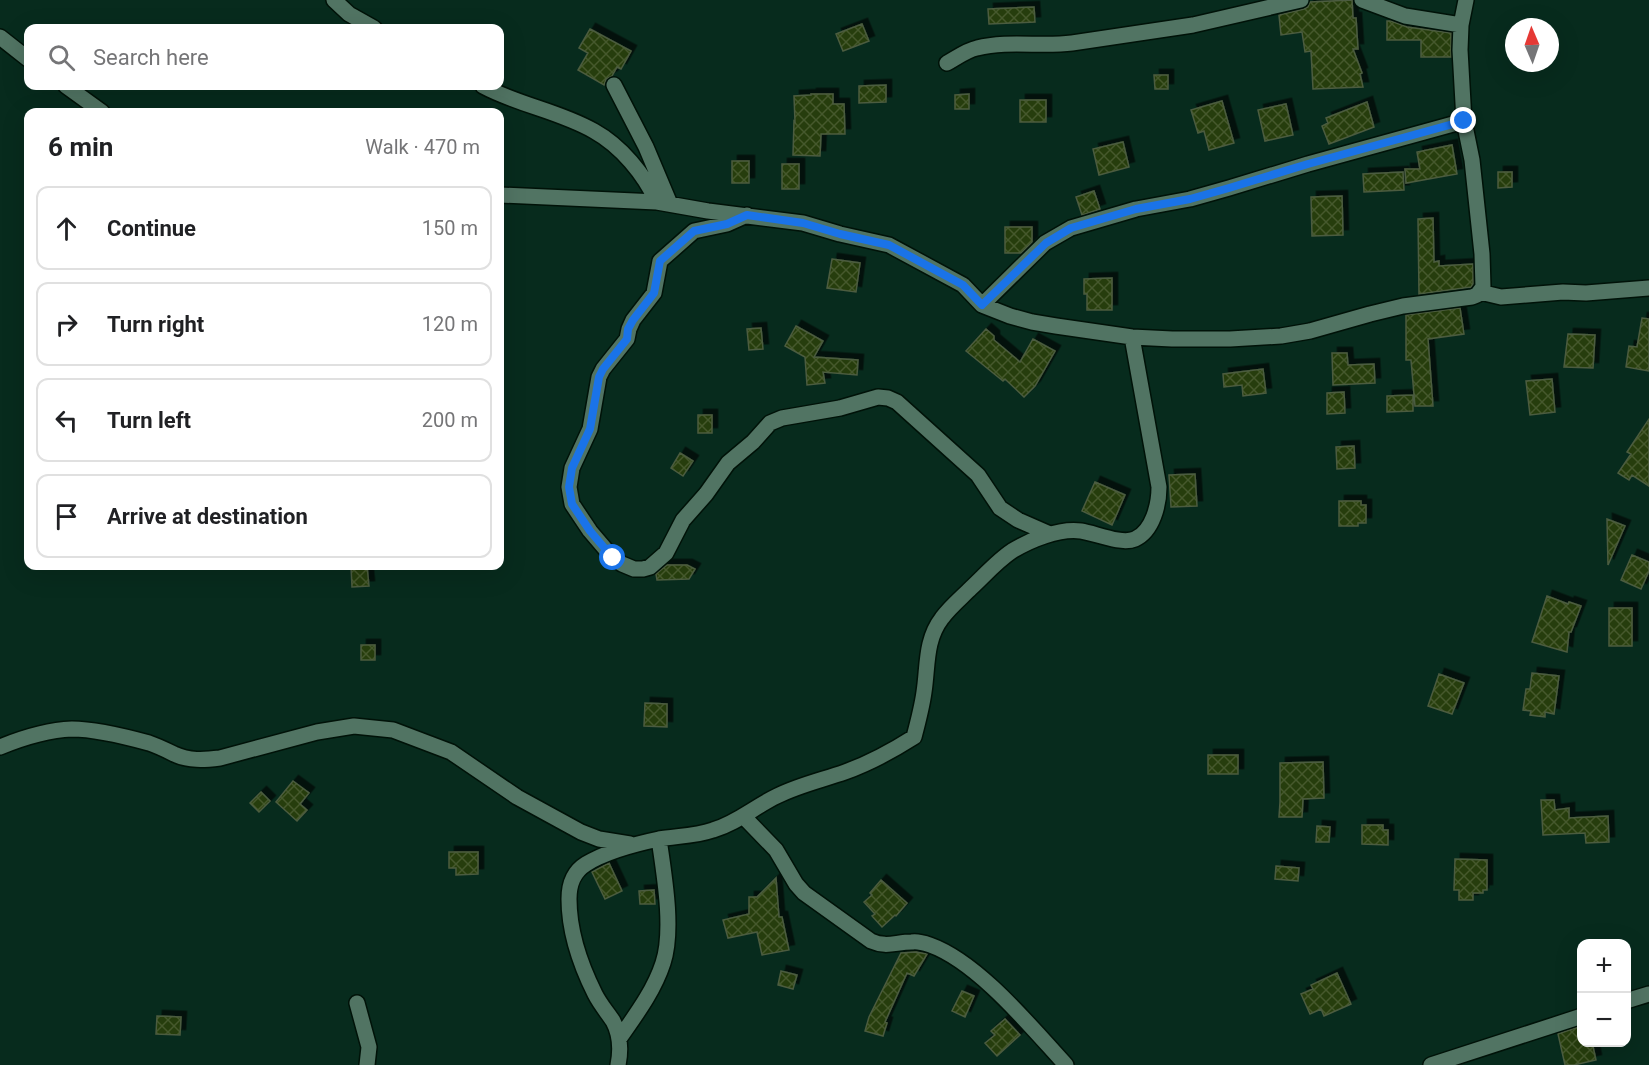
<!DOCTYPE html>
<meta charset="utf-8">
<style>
:root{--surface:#fff;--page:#f6f6f6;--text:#202124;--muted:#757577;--line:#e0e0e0}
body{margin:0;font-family:Roboto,sans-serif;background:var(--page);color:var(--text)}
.controls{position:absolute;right:18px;bottom:18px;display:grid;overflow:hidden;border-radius:12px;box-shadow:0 6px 24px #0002}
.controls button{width:54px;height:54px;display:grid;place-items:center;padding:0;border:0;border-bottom:2px solid var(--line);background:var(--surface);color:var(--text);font:30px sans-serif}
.compass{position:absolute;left:1505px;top:18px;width:54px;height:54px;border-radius:50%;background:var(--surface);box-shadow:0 6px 24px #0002;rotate:358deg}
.stop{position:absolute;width:18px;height:18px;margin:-14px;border:4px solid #1a73e8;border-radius:50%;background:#fff}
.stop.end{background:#1a73e8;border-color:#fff;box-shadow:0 2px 6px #0008}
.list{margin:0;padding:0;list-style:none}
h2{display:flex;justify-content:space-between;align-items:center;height:78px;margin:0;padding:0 24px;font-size:26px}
h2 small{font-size:20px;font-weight:400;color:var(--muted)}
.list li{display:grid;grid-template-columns:39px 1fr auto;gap:18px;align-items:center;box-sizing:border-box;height:84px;margin:0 12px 12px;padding:0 12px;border:2px solid var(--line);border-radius:12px}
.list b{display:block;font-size:22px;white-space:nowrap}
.list em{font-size:20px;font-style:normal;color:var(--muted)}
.icon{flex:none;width:33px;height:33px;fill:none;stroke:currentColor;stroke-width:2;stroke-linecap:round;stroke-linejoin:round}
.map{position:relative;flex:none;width:1649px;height:1065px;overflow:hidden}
.search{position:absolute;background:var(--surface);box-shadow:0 6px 24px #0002;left:24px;top:24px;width:480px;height:66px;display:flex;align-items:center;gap:15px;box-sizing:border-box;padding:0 21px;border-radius:12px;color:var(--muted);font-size:22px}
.panel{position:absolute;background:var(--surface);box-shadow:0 6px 24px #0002;left:24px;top:108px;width:480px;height:462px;border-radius:12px}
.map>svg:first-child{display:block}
.building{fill:url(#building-cross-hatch);stroke:#4c5c3f;stroke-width:1.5;filter:url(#shadow)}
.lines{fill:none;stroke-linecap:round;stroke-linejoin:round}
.minor-casing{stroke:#001208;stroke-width:18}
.minor{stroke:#517463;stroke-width:15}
.route{stroke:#1a73e8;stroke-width:8}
</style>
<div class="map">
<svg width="1649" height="1065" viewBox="0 0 1649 1065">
<defs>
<pattern id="building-cross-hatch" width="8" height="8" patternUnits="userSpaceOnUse" patternTransform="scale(1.5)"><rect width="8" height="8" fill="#273e0c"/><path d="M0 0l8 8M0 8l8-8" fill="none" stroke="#45592e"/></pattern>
<filter id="shadow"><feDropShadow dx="5.5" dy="-5.5" stdDeviation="0" flood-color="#0009"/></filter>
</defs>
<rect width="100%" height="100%" fill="#072b1d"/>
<path class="building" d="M 1352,0 L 1353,18 L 1356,18 L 1358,49 L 1353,49 L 1362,73 L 1360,74 L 1363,87 L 1313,89 L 1311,51 L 1305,52 L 1302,32 L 1281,35 L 1279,15 L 1304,9 L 1308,7 L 1310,2 Z
M 1034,7 L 1035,22 L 989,24 L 988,9 Z
M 1387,21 L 1391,21 L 1407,27 L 1451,33 L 1451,57 L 1421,57 L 1421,40 L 1387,40 Z
M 862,24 L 869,41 L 843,51 L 836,34 Z
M 590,29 L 631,51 L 621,69 L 617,67 L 612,76 L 606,79 L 604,85 L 578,70 L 588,53 L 579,48 Z
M 1154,75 L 1168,75 L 1168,89 L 1155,89 Z
M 886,85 L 886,102 L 859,103 L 859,86 Z
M 811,94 L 833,94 L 833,104 L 844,104 L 845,134 L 821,134 L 820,156 L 793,155 L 794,121 L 795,122 L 794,96 L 811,95 Z
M 969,94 L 969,109 L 955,109 L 955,95 Z
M 1020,100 L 1046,100 L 1046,122 L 1020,122 Z
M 1222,101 L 1234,143 L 1209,150 L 1204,131 L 1198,133 L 1191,110 Z
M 1367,102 L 1374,127 L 1329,144 L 1322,126 L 1328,123 L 1326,118 Z
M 1286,104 L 1293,135 L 1265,141 L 1258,110 Z
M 1123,142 L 1129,167 L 1099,175 L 1093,149 Z
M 1452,145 L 1457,174 L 1406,183 L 1405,169 L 1420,169 L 1417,152 Z
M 732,161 L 749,161 L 749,183 L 732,183 Z
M 782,164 L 799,164 L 799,189 L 782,189 Z
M 1403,172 L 1404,190 L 1364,192 L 1363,174 Z
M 1498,172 L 1512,172 L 1512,187 L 1498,188 Z
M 1094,191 L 1100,209 L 1082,215 L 1076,197 Z
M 1342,196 L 1343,235 L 1312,236 L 1311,197 Z
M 1433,218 L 1434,262 L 1439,261 L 1439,266 L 1473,264 L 1473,284 L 1471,287 L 1419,294 L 1418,219 Z
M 1005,227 L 1032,227 L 1032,242 L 1021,253 L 1005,253 Z
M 832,259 L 860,263 L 856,292 L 827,288 Z
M 1112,278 L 1112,310 L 1087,310 L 1087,294 L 1084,294 L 1084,279 Z
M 1460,308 L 1464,334 L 1428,339 L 1433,406 L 1415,406 L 1411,360 L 1406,360 L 1406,315 Z
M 1642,318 L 1649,319 L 1649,371 L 1626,367 L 1629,346 L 1637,347 Z
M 796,326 L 823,341 L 814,357 L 858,360 L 857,375 L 823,372 L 825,383 L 807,385 L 805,357 L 785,346 Z
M 761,328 L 763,349 L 749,350 L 747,329 Z
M 986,329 L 994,336 L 994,340 L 1020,362 L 1033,339 L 1055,351 L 1035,386 L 1024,397 L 1005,379 L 1003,381 L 966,351 Z
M 1568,334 L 1595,335 L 1593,368 L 1564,367 Z
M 1332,353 L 1347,353 L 1348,365 L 1374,364 L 1375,383 L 1333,385 Z
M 1263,369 L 1266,393 L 1243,396 L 1242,385 L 1224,387 L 1223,374 Z
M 1552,379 L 1555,412 L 1530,415 L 1526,381 Z
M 1344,392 L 1345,413 L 1327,414 L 1327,393 Z
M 1413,395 L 1413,411 L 1387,412 L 1387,396 Z
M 698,415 L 712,415 L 712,433 L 698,433 Z
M 1649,419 L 1649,486 L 1632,475 L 1629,480 L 1618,473 L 1631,454 L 1627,452 Z
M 1354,446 L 1355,468 L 1337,469 L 1336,447 Z
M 680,453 L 693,461 L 683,476 L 671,468 Z
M 1195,474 L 1197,506 L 1171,507 L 1169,475 Z
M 1095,482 L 1125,495 L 1112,525 L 1082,511 Z
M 1339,501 L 1361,501 L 1361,505 L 1366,505 L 1366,523 L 1358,523 L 1358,526 L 1339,526 Z
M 1607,519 L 1625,526 L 1608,565 Z
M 1632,555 L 1649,562 L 1649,571 L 1641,589 L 1621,580 Z
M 667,565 L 687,565 L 695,569 L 689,579 L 657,580 L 656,574 Z
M 351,566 L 367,566 L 369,586 L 352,587 Z
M 1547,596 L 1568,604 L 1569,602 L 1581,606 L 1571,632 L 1569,632 L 1567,652 L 1532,642 Z
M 1609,608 L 1632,608 L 1632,646 L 1609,646 Z
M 361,645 L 375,645 L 375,660 L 361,660 Z
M 1532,673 L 1559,676 L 1554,714 L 1545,712 L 1545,717 L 1530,715 L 1531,711 L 1523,710 L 1526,689 L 1530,689 Z
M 1439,674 L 1464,683 L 1452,714 L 1428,706 Z
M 645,703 L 667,704 L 667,727 L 644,726 Z
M 1208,755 L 1238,755 L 1238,774 L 1208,774 Z
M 1323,762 L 1324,798 L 1303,799 L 1302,817 L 1279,817 L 1280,802 L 1280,763 Z
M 293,781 L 309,793 L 300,804 L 307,810 L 297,821 L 276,802 Z
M 261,792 L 270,801 L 259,812 L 250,803 Z
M 1541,800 L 1554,800 L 1555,810 L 1569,808 L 1569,818 L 1608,816 L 1609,842 L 1586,843 L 1585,833 L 1543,835 Z
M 1362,825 L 1383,825 L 1383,830 L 1388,830 L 1388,845 L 1362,844 Z
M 1317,826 L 1330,827 L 1329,842 L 1316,842 Z
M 449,852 L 478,852 L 478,874 L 456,875 L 456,868 L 449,868 Z
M 1455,859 L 1487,860 L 1487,890 L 1483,890 L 1483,893 L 1473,893 L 1473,900 L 1459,900 L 1459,890 L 1454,890 Z
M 609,863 L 622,891 L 605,899 L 592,872 Z
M 1276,866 L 1299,868 L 1298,881 L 1275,879 Z
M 776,878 L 779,917 L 782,917 L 789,950 L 762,955 L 757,932 L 728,938 L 723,920 L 749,914 L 749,897 L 757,897 Z
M 881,880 L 907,903 L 896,916 L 895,915 L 882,927 L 872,916 L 875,914 L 864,902 L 872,895 L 870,893 Z
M 654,890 L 655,904 L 640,904 L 639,891 Z
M 916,952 L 927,954 L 914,976 L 907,973 L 885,1022 L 887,1023 L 883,1036 L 865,1031 L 869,1017 L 901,953 Z
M 781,971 L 797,975 L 793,989 L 778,985 Z
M 1337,973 L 1351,1004 L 1324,1016 L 1321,1009 L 1310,1014 L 1301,994 L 1313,989 L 1311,985 Z
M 962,991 L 974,996 L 965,1017 L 952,1011 Z
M 157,1016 L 181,1017 L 180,1035 L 156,1034 Z
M 1005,1019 L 1020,1035 L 997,1056 L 985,1043 L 995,1035 L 991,1031 Z
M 1581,1026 L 1581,1042 L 1592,1042 L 1596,1060 L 1574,1065 L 1565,1065 L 1558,1034 Z"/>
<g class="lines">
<g class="minor-casing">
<path id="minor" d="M 334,0 L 349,14 L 374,28
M 1362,0 L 1405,16 L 1461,25
M 0,37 L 28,59
M 947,63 C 956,58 967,50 977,48 C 1008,40 1041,47 1072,43 L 1193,25 L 1301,0
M 614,85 L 646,147 L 670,204
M 66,86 L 102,112
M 483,86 C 518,105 559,111 594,131 C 621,146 644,174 657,202
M 500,195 L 657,202 L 708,211 L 803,223 L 840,234 L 889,245 L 963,285 L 982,305 L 1010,316 L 1032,322 L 1056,326 L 1132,337 L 1172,339 L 1230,339 L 1281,336 L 1310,331 L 1370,314 L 1403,306 L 1472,297 L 1477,295 L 1483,287 L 1482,254 L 1472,160 L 1464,121 L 1460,50 L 1461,25 L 1466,0
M 747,215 L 727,224 L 694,231 L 660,261 L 654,293 L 633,320 L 629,329 L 627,339 L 603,369 L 599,377 L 590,429 L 572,468 L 569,487 L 572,504 L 590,531 L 613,558 L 622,564 L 634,569 L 643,569 L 650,567 L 666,553 L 683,520 L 706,494 L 728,463 L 753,442 L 770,423 L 782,418 L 840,408 L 878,397 L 888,398 L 897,402 L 978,475 L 1000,508 L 1018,520 L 1050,534
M 1480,292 L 1501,297 L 1563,292 L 1586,293 L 1649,288
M 982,305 L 1045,243 L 1071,228 L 1136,209 L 1190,199 L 1229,188 L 1308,164 L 1464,121
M 0,747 C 22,738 47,730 72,729 C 94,729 127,737 149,743 C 158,746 166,750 174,754 C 189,761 204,760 220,758 L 317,732 L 354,726 L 393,730 L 451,752 L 517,797 L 581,832 L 599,839 L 630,844
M 744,817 L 776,850 L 796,884 L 804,893 L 871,941 C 887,948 895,942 912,942 C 918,941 924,943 930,945 C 978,962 1031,1027 1066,1065
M 1626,1001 L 1649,994
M 357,1003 L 369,1047 L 367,1065
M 619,1039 C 635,1016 654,991 663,963 C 674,930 664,874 659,839
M 618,1065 C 621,1050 620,1034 613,1021 C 607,1012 600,1004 595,994 C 580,964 569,933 569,899 C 569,884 573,872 586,864 C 607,851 635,844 659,839 C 677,836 696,836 713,830 C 737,823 754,807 777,796 C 799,785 822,780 845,772 C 870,763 892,751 914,737 C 918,722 922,707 924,692 C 928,666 925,640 942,618 C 950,607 961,598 971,588 C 984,576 997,561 1012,551 C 1030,540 1059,528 1081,531 C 1095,533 1121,545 1135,539 C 1153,531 1159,504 1159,487 L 1132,337
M 1431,1065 L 1582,1016"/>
</g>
<use href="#minor" class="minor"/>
</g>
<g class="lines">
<path class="route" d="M 613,558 L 590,531 L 572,504 L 569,487 L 572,468 L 590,429 L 599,377 L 603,369 L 627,339 L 628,329 L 633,320 L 654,293 L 660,261 L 694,231 L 727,224 L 747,215 L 803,223 L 840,234 L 889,245 L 963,285 L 982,305 L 1046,243 L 1071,228 L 1136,209 L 1190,199 L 1229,188 L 1308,164 L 1464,121"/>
</g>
</svg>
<div class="controls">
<button>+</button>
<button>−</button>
</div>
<svg class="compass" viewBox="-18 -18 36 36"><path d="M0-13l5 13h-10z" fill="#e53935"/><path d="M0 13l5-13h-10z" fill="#757577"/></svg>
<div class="stop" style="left:613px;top:558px"></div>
<div class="stop end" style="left:1464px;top:121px"></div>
<div class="search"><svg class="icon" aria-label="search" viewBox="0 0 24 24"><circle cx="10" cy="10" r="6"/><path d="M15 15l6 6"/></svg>Search here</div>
<section class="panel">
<h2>6 min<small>Walk · 470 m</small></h2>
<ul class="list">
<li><svg class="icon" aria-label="ahead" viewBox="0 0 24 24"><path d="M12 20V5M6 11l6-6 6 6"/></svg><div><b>Continue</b></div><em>150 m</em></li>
<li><svg class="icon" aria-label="right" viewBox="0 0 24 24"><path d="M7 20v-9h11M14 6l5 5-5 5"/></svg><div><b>Turn right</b></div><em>120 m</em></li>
<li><svg class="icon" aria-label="left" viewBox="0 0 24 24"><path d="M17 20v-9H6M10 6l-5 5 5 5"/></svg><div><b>Turn left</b></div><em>200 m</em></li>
<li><svg class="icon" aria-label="arrive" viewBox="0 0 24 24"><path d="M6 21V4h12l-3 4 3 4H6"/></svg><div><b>Arrive at destination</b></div></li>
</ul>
</section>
</div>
